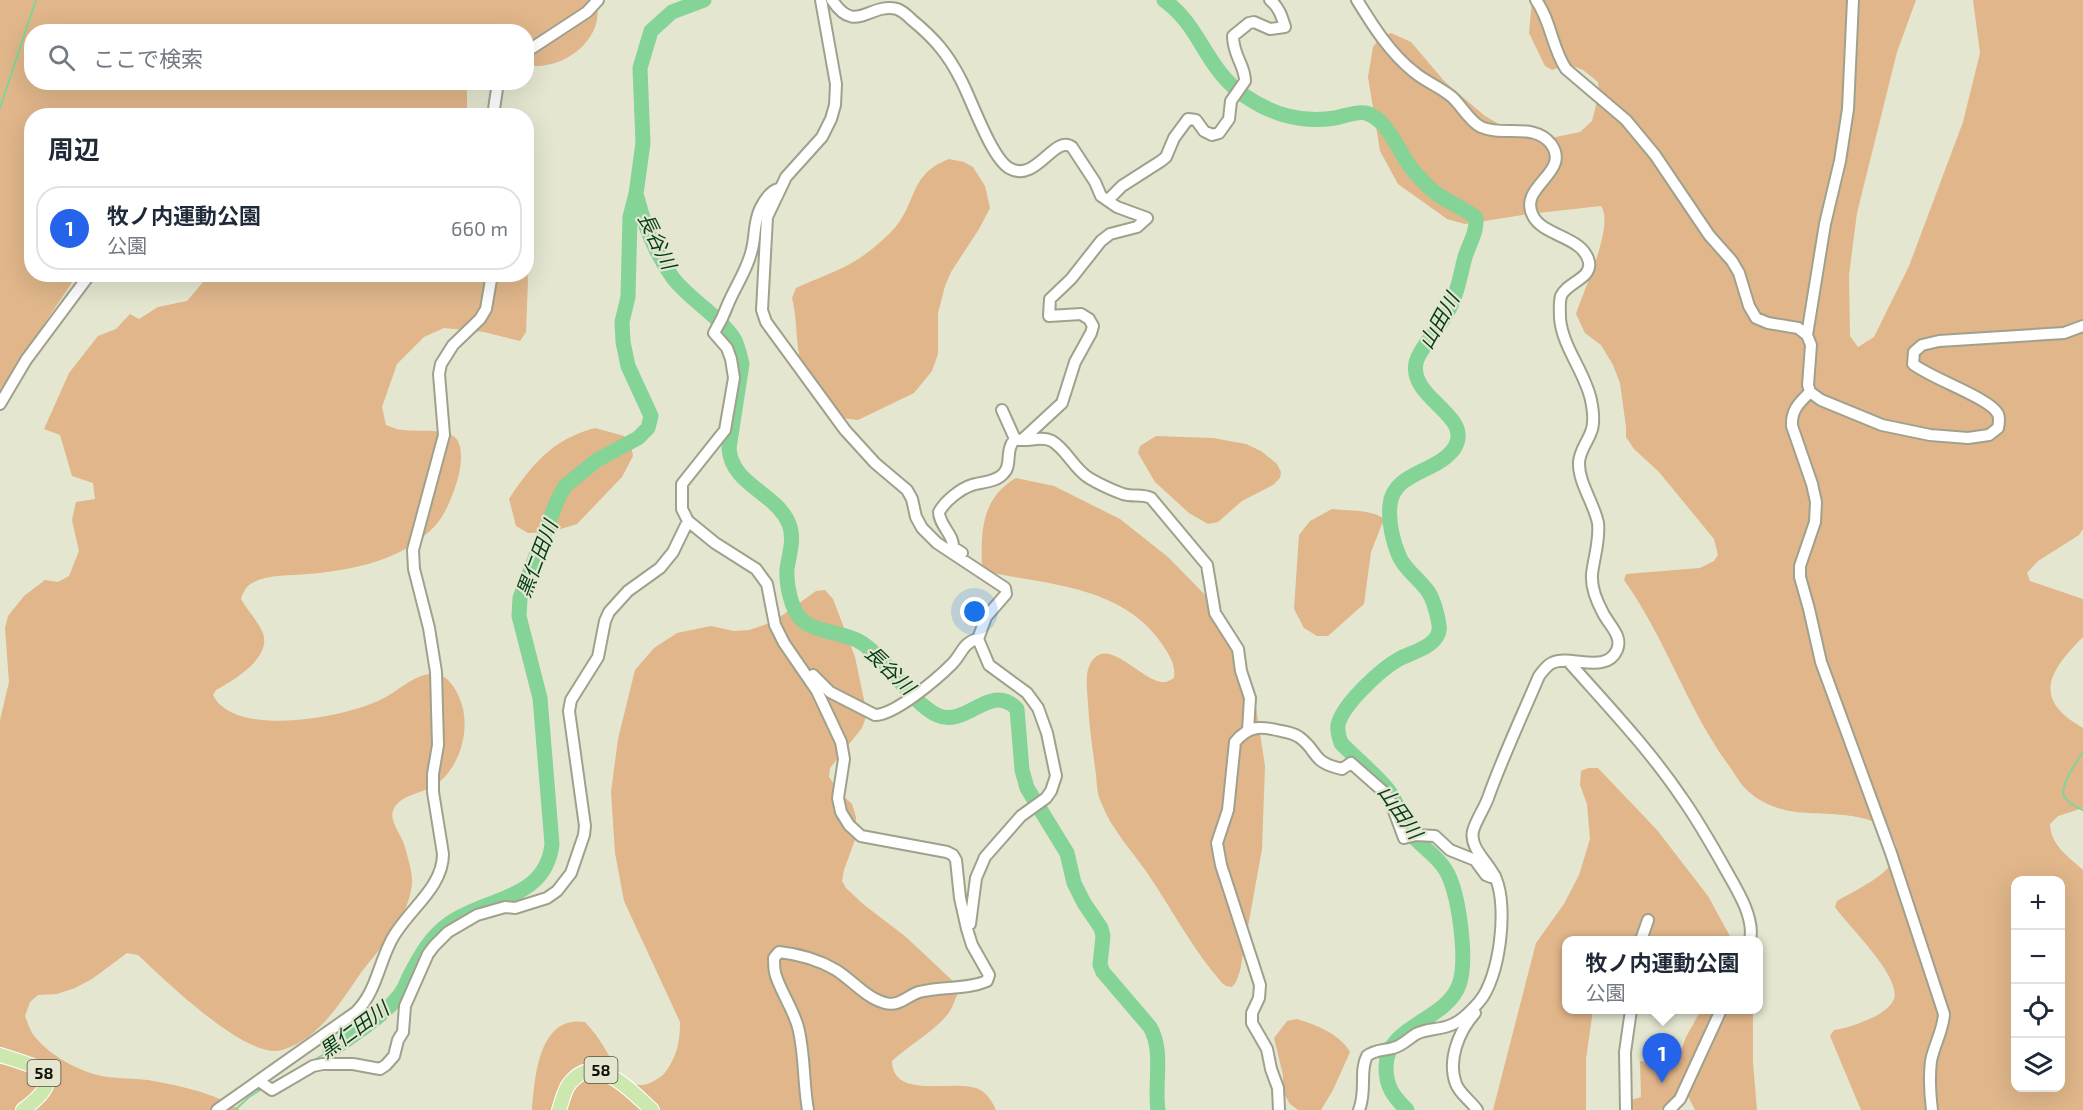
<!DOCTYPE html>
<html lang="ja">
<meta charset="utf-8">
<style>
:root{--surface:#fff;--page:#f2f2f3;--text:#1f2937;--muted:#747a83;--line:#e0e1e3;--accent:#2563eb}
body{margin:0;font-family:"Exo 2","Noto Sans JP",sans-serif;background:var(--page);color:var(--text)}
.controls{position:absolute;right:18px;bottom:18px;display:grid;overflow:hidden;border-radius:12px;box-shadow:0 6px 24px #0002}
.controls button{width:54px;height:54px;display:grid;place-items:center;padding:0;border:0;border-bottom:2px solid var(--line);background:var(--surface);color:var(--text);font:30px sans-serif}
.you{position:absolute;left:975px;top:612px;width:21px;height:21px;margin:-15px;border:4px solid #fff;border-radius:50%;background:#1a73e8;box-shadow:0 0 0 9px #1a73e833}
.badge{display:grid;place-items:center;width:39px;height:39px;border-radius:50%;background:var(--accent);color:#fff;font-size:20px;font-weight:700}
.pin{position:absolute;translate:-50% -50px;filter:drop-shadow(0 2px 3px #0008)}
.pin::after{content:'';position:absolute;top:32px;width:21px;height:18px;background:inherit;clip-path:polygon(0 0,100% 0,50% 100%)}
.popup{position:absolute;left:1562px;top:936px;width:201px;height:78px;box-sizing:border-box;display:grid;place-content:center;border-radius:12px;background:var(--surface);filter:drop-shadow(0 2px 4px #0005);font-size:20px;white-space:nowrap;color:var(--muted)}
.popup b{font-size:22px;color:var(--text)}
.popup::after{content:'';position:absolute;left:50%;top:100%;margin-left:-12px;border:12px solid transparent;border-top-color:var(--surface)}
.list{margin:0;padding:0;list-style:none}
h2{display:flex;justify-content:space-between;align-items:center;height:78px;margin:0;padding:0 24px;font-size:26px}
h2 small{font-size:20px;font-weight:400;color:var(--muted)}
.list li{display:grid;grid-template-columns:39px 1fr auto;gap:18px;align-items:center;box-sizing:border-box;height:84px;margin:0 12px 12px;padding:0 12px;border:2px solid var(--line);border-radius:24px}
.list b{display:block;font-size:22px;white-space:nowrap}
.list p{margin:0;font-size:20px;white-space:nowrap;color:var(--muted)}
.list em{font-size:20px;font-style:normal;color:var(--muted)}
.icon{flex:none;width:33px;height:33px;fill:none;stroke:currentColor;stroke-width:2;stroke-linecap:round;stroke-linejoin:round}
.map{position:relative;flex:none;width:2083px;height:1110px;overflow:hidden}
.search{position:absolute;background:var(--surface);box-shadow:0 6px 24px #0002;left:24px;top:24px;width:510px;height:66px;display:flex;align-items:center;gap:15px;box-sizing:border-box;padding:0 21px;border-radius:24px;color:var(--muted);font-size:22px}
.panel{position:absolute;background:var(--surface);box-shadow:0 6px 24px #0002;left:24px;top:108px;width:510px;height:174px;border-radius:24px}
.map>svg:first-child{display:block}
.green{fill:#e0b68a;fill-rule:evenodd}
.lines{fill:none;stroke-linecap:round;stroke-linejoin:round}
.stream{stroke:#84d397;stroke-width:2}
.river{stroke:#84d397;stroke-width:15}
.minor-casing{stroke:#a0a18c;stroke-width:14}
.major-casing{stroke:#fff;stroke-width:16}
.minor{stroke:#fff;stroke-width:10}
.major{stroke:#cde8af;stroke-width:14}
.labels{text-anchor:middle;stroke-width:4.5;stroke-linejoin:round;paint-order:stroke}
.shield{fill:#e5e6d0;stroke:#505145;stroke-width:1.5}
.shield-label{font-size:16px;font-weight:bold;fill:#101109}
.water-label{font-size:20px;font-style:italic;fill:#003e19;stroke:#e5e6d0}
</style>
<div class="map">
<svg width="2083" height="1110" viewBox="0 0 2083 1110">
<rect width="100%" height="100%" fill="#e5e6d0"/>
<path class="green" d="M 0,0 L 596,0 C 607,39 562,72 527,65 L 526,32 L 32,32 L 32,82 L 467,83 L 467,115 L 32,116 L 32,274 L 77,275 L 0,390 Z
M 1532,0 L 1916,0 L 1897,52 L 1857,213 L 1849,275 L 1850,336 L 1858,347 L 1874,337 L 1909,266 L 1963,122 L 1980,53 L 1973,0 L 2083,0 L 2083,529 L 2079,535 L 2038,561 L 2027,573 L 2030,581 L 2083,599 L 2083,637 C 2048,672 2032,699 2083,728 L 2083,808 L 2058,816 L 2050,824 C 2051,846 2068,856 2083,870 L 2083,1110 L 1861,1110 L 1830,1036 L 1834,1030 C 1849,1028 1860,1023 1874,1017 C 1881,1013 1891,1007 1894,999 C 1902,977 1848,926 1835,907 L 1837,901 C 1855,890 1903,870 1896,845 C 1884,805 1816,818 1785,810 C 1772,807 1759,801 1749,792 C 1740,785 1734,772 1727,763 C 1686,706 1665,637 1624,580 L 1626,574 L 1700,568 L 1714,561 L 1718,555 L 1714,539 L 1659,472 L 1634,449 L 1626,437 L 1626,427 L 1620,383 L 1613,365 L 1601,345 L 1585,333 L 1576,314 C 1583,292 1615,225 1601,206 L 1529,214 L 1465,224 L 1447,219 L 1398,184 L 1380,151 L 1368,77 L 1373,47 L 1382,35 L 1391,33 L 1411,42 L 1445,82 L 1485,116 L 1521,137 L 1551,138 L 1580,132 L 1592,121 L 1599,93 L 1598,82 L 1583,70 L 1568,64 L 1552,70 L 1545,66 L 1529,33 ZM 2016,880 L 2060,880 L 2060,1088 L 2016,1088 Z
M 949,159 L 964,162 L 973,167 L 985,186 L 990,208 L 979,229 L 951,272 L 945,286 L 938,313 L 938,354 L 932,371 L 914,393 L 858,420 L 841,418 C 830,405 813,388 805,373 C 795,355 798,320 792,298 L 796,288 C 815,279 837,272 855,261 C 867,254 881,242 891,232 C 918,205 907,175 949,159 Z
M 527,266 L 528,281 L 526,332 L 520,341 L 484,332 L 444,328 L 424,337 L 397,364 L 382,407 L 386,425 C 392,427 398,430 403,430 C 419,432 439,428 453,436 C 464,442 461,465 459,474 C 455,490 446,515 434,527 C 401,561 353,570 308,574 C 291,576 269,574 254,582 C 246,586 244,590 241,599 C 247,610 257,620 262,631 C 274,657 235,679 216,690 L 213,695 C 234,739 348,717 382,699 C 397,692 412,676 430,674 C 445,672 454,685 459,697 C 473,726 460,773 430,788 C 418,794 398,796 393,811 C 389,820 401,835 404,844 C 407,855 413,873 412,884 C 408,921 379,948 358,977 C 339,1005 317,1040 282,1050 C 247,1061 164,979 138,955 L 127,953 L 92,979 L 75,988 L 57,994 L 38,995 L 30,1002 L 25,1016 C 28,1023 30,1031 35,1037 C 51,1056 78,1071 102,1076 C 117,1079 133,1078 148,1080 C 181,1086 212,1092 240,1110 L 0,1110 L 0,720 L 9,682 L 5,628 L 8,616 L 24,596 L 45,580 L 58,582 L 69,576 L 79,551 L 72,520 L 76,502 L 95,499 L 93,483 L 72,476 L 60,435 L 44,429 L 69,373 L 98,336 L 116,329 L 130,314 L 139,319 L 158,307 L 187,301 L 209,275 L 385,274 L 392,277 L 402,274 L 526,274 Z
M 595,428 L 624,436 L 631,445 L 633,456 L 622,477 L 577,524 L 551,532 L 528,533 L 516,526 L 509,499 C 532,464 553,439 595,428 Z
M 1156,436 L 1213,438 L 1246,444 L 1261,451 L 1277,464 L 1281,472 L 1280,478 L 1273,485 L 1242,501 L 1218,522 L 1208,524 L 1189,513 L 1155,482 L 1138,453 L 1140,446 Z
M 1016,478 L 1054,486 L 1120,519 L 1168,557 L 1209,599 L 1235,634 L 1254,694 L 1265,766 L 1262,849 L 1240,971 L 1236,982 L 1232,987 L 1226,986 L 1222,983 C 1193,950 1173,911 1148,874 C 1132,851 1111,829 1101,802 C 1097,794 1097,784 1096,775 C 1093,751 1089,727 1088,703 C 1087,688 1083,665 1097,656 C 1115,643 1146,685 1166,682 C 1169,681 1172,679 1174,678 C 1176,664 1169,655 1162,644 C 1123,585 1044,584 982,571 C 981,533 980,499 1016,478 Z
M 1332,509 C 1347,511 1372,509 1384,519 L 1371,552 L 1364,604 L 1328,636 L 1317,636 L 1304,628 L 1294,609 L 1299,535 L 1310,521 Z
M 825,590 L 833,599 L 855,657 L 867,714 L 862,728 L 830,768 L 829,777 L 841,794 L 852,804 L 856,817 L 856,837 L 844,870 L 842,881 L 846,888 L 863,904 L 906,937 L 955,983 L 958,993 C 955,999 953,1006 950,1011 C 937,1030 909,1045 892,1061 C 893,1103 960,1076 982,1091 C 988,1095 993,1103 996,1110 L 532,1110 C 535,1078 538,1015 585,1022 C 590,1028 596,1034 600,1041 C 612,1058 626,1096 652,1082 C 657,1079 661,1077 664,1074 C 677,1057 680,1042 680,1022 L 624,901 L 615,853 L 611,792 L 618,739 L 635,670 L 654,648 L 677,633 L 711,626 L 734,631 L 749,630 L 773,622 L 816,591 Z
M 1588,768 L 1598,768 L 1657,830 L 1708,896 L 1732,940 L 1566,940 L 1566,1010 L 1593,1010 L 1586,1059 L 1586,1110 L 1493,1110 L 1536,943 L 1564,904 L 1579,875 L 1590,839 L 1587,804 L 1580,785 L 1581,771 Z
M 1701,1010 L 1753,1010 L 1753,1062 L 1757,1110 L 1695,1110 L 1683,1087 L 1669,1108 L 1659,1110 L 1629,1110 L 1628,1101 L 1641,1097 L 1640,1061 L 1675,1067 L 1686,1037 Z
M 1297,1019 C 1316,1025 1339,1033 1350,1052 L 1333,1090 L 1321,1110 L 1298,1110 L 1290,1104 L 1283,1092 L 1283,1075 L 1274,1038 L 1287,1021 Z"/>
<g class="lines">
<path class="stream" d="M 0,108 L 36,0
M 2083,752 C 2074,766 2064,778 2063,795 L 2071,804 L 2083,810
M 271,1084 L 330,1051
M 235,1110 L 249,1097 L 263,1088"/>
<path class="river" d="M 1164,0 C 1201,26 1205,69 1245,96 C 1273,115 1301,123 1335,118 C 1345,116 1357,111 1366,113 C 1389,120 1398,152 1412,169 C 1419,177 1428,188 1437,194 C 1450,203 1464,208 1476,218 C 1477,233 1469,244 1465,257 C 1460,276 1457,296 1447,313 C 1440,326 1418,351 1416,363 C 1409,399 1473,415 1455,447 C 1439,473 1393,471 1390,505 C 1388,521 1393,543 1400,558 C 1407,572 1421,580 1429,593 C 1434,601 1436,610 1438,619 C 1439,625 1441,630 1437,636 C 1431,648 1410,653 1399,659 C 1381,669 1342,705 1338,725 C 1337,731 1339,737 1341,743 C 1356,759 1376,774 1389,791 C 1399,805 1403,822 1413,836 C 1423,848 1436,855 1445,869 C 1459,890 1468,961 1459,985 C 1445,1022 1386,1025 1386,1067 C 1386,1087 1393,1096 1407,1110
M 637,197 C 644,225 656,254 673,278 C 690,300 717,314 733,337 C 738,345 740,355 742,364 L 729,448 C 731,485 777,493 789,524 C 795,539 789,554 787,569 C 786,584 791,610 802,620 C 816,633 846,632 862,643 C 889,661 910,702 937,715 C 966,729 990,681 1017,709 L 1022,770 L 1027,788 L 1067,853 L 1074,883 L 1084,903 L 1101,928 L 1103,936 L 1100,965 L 1103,972 L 1150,1027 C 1164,1051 1154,1083 1158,1110
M 330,1051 C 353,1035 380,1019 398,997 C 403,992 406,984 409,977 C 420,956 430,937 450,923 C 487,897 546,900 552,844 L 540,698 L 519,616 L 520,598 L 557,501 L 565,486 L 597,460 L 638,438 L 648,428 L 651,416 L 628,366 L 623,342 L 622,322 L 628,297 L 630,217 L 636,194 L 643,143 L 640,68 L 651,31 L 672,12 L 704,0"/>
<g class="minor-casing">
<path id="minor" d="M 821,0 L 836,84 L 835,105 L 831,119 L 822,137 L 786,177 L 767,217 L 762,310 L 766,322 L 845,430 L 875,463 L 907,490 L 912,499 L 916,517 L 922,528 L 937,543 L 1005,588 L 1006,594 L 986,617 L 978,639 L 989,665 L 1027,693 L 1038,708 L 1047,733 L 1056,776 L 1051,791 L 1046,798 L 1021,816 L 985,857 L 976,878 L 970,924
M 832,0 C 856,36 869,2 897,9 C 903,11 908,16 912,20 C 934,38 948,54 961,80 C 972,101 991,157 1009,168 C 1036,184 1054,134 1072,147 L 1095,182 L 1101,196 L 1117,207 L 1147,218 L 1137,227 L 1110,234 L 1101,241 L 1071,279 L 1050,299 L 1049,316 L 1081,314 L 1089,319 L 1093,326 L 1091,333 L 1075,362 L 1062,403 L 1022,440
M 1357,0 C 1373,26 1390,53 1414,72 C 1426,82 1440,87 1452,97 C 1462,106 1469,121 1481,127 C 1503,137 1534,122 1551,144 C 1572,173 1517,186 1533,216 C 1544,237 1583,236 1589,262 C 1592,279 1567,282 1561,296 C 1559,303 1560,311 1560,319 C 1563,348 1585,372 1591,400 C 1593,410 1595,423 1591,432 C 1587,443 1580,450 1579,462 C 1578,482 1594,503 1598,523 C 1600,540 1594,557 1592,574 C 1591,586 1597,602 1603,613 C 1609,625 1623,636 1617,650 C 1606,675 1570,654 1552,663 C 1547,665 1543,671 1539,676 C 1522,716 1503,756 1488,798 C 1484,809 1476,820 1473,831 C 1469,849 1490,863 1496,879 C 1508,907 1500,978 1479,1002 C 1472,1010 1462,1021 1451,1025 C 1440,1030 1427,1028 1416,1034 C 1408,1039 1402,1046 1393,1048 C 1383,1051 1376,1049 1367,1056 C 1359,1071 1367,1090 1359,1110
M 1536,0 C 1551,21 1552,48 1566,69 L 1626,120 L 1655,155 L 1709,235 L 1732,261 L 1739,273 L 1749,306 L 1756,318 L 1768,323 L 1798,328 L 1807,335
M 1853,0 L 1848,109 L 1840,161 L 1825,224 L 1807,335 L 1811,345 L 1808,385 L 1810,392 L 1821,400 L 1882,425 L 1930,435 L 1968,438 L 1989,435 L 1998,428 C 1999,423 2000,419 1998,414 C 1990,398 1932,379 1913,364 L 1914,352 L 1922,345 L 1939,341 L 2064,333 L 2083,326
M 526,52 L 587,12 L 598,0
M 493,116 L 498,82
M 778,189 C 770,191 764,201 760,209 C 753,224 756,237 751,253 C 746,272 735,287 728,304 C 724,315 720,323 714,333 L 727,348 L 731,359 L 734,378 L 725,430 L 682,484 L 682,509 L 688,521 L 715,543 L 756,569 L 767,584 L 775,625 L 784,643 L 817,691 L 841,742 L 844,759 L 838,798 L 841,812 L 849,825 L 861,836 L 947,852 L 953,855 L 956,860 L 960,898 L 967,929 L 972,945 L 989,975 L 987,981 C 966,990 942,986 919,992 C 907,996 899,1007 885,1003 C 866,998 852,980 836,970 C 819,960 798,954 779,952 L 774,958 C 774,964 774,971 776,976 C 782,994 793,1009 798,1027 C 805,1054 803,1082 808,1110
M 1108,200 L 1122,186 L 1161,161 L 1166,157 L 1174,138 L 1188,119 L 1196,120 L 1204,131 L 1212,135 L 1219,133 L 1229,119 L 1231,101 L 1245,81 C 1245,65 1233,56 1233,36 L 1249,23 L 1254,22 L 1270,29 L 1285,27 C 1282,17 1279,7 1270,0
M 1810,392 C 1799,403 1791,410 1792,426 L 1812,484 L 1816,502 L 1815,522 L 1800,566 L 1800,577 L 1809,609 L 1821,662 L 1891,853 L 1944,1014 C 1943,1031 1934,1045 1931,1061 C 1929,1077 1930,1094 1932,1110
M 0,404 L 26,360 L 90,274
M 1002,410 L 1015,439 C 1027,443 1040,435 1052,441 C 1067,450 1074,469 1089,478 C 1099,484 1112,490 1123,494 C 1133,497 1142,494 1151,498 L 1207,565 L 1215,613 L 1238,649 L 1241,671 L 1250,698 L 1248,730
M 962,553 L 953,547 C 954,535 939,525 939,512 C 945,501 960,489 972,485 C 982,482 996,482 1003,474 C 1013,465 1004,451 1015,439
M 1568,661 C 1607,705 1649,749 1682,798 C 1699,822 1713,847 1727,872 C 1738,891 1755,919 1750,940
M 813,675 L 830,692 L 875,715 C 895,715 938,678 952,664 C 962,654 963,642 978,639
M 1641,940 L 1648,920
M 1475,1013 C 1459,1031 1447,1060 1456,1084 C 1460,1094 1471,1101 1477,1110
M 259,1081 L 272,1090 L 313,1066 L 323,1064 L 353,1064 L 380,1069 L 386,1065 L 394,1056 L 398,1040 L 403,1032 L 405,1006 L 428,954 L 434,946 L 448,932 L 477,915 L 505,907 L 515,908 L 547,898 L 557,891 L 571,873 L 584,835 L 585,826 L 569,711 L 571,700 L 598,657 L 605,621 L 609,612 L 628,591 L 660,568 L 673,552 L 688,521
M 217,1110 L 356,1012 C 376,992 378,966 391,941 C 406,911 443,889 443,854 L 433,792 L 433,774 L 438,745 L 436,672 L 429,628 L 414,569 L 413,550 L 444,435 L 439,374 L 441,364 L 453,345 L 480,319 L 486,309 L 492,274
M 1279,1110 L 1278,1088 L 1271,1069 L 1267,1049 L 1252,1023 L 1252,1013 L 1259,998 L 1260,985 L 1221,865 L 1217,843 L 1228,810 L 1235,742 C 1249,725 1261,726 1281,731 C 1287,732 1293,733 1299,737 C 1319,751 1310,762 1342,769 L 1351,763 L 1385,793 L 1391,803 L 1404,838 L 1416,835 L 1435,836 L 1450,850 L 1475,860 L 1486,875 L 1491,877 L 1495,876
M 1626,1110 L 1625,1052 L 1631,1010
M 1669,1110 L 1680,1099 L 1721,1010"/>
</g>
<g class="major-casing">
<path id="major" d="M 0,1055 C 38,1067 71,1074 23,1110
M 559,1110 C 562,1102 564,1090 570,1083 C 596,1051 631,1091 652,1110"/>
</g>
<use href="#minor" class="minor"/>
<use href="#major" class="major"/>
</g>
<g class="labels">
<g class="shield">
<rect x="584.5" y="1057" width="33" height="26" rx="4.5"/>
<rect x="27.5" y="1060" width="33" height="26" rx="4.5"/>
</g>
<g class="shield-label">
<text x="601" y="1076">58</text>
<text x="44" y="1079">58</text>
</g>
<g class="water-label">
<text transform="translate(657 241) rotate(64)" y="7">長谷川</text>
<text transform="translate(1439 321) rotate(-61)" y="7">山田川</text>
<text transform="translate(537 559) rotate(-69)" y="7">黒仁田川</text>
<text transform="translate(890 670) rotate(44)" y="7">長谷川</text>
<text transform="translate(1400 812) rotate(55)" y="7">山田川</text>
<text transform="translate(354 1030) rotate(-36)" y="7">黒仁田川</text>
</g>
</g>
</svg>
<div class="controls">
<button>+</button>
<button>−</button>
<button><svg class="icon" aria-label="locate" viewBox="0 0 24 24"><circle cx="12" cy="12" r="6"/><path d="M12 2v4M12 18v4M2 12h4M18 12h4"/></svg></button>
<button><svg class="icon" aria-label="layers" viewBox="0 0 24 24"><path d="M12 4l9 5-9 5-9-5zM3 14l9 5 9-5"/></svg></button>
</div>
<div class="you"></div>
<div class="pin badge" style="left:1662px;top:1083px">1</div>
<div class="popup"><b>牧ノ内運動公園</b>公園</div>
<div class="search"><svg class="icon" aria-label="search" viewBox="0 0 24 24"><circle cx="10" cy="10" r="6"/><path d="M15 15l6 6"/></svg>ここで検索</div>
<section class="panel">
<h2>周辺<small></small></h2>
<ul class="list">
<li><span class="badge">1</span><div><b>牧ノ内運動公園</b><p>公園</p></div><em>660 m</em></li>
</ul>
</section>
</div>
